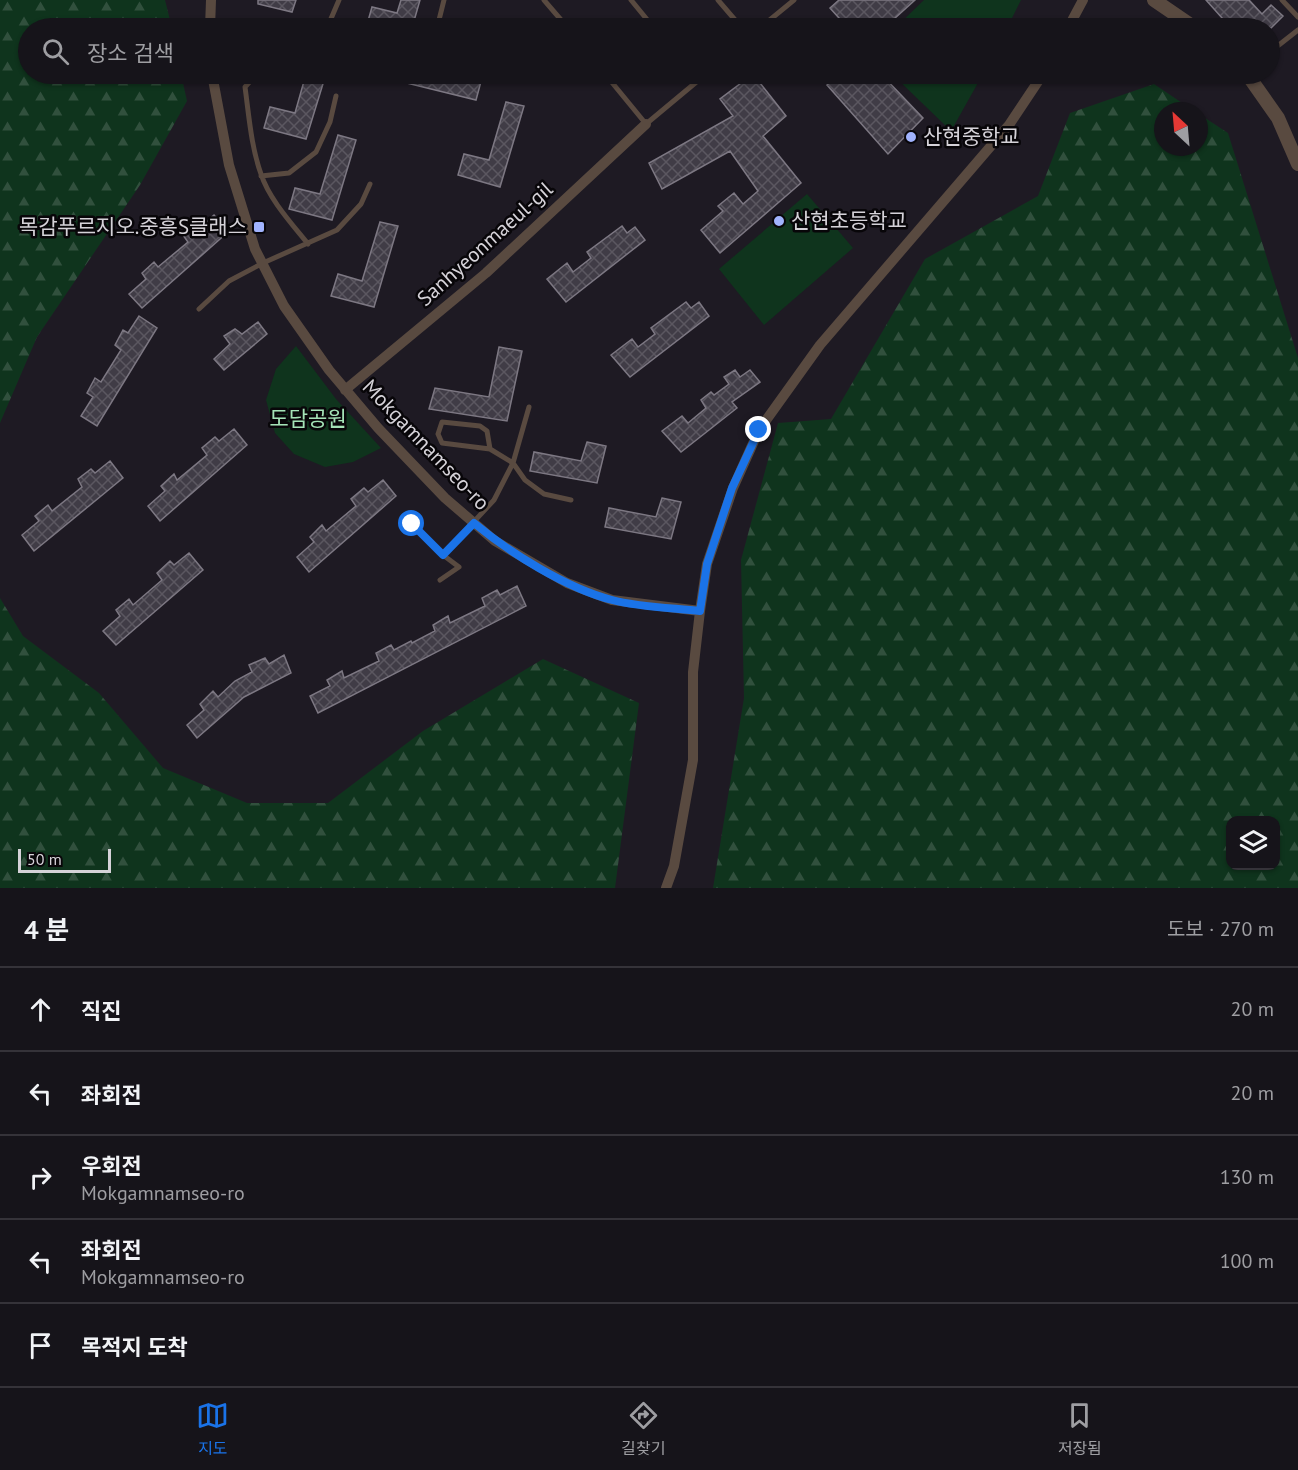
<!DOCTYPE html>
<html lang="ko">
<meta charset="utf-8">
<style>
:root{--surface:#16141a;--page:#232127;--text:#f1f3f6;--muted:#9e9ea2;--line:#353339;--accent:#1a73e8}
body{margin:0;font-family:"PT Sans","Noto Sans KR",sans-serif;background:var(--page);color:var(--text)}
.controls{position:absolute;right:18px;bottom:18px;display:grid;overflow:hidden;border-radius:12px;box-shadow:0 2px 4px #0004}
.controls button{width:54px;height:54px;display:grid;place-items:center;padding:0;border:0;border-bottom:2px solid var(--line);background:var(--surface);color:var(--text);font:30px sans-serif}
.compass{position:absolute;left:1154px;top:102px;width:54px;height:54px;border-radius:50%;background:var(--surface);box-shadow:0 2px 4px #0004;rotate:334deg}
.scale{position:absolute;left:18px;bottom:15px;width:93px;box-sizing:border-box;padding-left:6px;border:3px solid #d5d2d8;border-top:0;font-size:16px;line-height:21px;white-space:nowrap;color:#d5d2d8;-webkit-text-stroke:4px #080609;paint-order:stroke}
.stop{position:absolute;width:18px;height:18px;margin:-14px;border:4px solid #1a73e8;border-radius:50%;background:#fff}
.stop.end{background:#1a73e8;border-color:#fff;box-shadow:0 2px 6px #0008}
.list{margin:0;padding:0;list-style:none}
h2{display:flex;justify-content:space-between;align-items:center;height:78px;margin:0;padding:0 24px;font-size:26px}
h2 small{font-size:20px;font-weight:400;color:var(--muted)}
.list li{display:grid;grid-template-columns:39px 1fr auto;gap:18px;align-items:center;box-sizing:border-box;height:84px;padding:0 24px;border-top:2px solid var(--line)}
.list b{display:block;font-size:22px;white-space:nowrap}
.list p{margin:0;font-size:20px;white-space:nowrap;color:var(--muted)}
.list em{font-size:20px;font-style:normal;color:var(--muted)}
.icon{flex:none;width:33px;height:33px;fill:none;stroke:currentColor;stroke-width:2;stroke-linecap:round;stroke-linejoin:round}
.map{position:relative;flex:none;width:1298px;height:888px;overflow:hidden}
.search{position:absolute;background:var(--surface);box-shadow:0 2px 4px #0004;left:18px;right:18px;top:18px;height:66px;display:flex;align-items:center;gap:15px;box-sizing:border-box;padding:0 21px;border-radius:33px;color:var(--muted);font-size:22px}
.sheet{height:498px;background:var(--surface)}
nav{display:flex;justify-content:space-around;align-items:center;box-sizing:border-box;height:84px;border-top:2px solid var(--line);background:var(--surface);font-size:16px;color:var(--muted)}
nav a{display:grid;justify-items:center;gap:3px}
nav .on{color:var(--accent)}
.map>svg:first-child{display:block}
.green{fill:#0f341d}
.forest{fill:url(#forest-firs);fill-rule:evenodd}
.building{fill:url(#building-cross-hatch);stroke:#7d7883;stroke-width:1.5}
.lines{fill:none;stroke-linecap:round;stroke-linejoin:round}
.service{stroke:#594a40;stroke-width:5}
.minor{stroke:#594a40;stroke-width:10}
.tertiary{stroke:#594a40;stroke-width:14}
.route{stroke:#1a73e8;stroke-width:8}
.poi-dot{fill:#a1b3fd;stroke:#080609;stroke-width:2}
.labels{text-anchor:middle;stroke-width:5;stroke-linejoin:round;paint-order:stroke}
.poi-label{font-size:21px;fill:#d5d2d8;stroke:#080609;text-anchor:start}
.street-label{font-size:21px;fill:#d5d2d8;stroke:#080609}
.park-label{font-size:21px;fill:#a4e3b7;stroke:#080609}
</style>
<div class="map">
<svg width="1298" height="888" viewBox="0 0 1298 888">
<defs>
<pattern id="forest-firs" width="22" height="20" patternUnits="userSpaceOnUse" patternTransform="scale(1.5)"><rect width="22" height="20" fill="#0f341d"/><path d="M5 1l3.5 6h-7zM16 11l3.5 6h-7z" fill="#31503d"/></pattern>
<pattern id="building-cross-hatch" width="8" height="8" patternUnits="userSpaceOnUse" patternTransform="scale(1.5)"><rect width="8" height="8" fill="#403c46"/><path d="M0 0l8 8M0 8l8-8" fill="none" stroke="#5b5760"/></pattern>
</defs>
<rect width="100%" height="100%" fill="#1e1a23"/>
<path class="green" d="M 924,0 L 1021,0 L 1007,28 L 895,28 Z
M 892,74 L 983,74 L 951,131 Z
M 807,194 L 853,248 L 764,325 L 719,269 Z
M 296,346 L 336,399 L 381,448 L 353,462 L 325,467 L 294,454 L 275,433 L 266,400 L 276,369 Z"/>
<path class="forest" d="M 0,0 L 165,0 L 172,28 L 28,28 L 28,74 L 181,74 L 187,101 L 140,185 L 37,337 L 0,423 Z
M 1154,84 L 1194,111 L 1163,111 L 1163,147 L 1199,147 L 1199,114 L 1228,133 L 1298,358 L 1298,888 L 713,888 L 744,698 L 741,560 L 778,423 L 831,419 L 925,259 L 1038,196 L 1070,113 ZM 1276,820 L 1276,866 L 1230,866 L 1230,820 Z
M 0,598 L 23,636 L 99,693 L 163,768 L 247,803 L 328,803 L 423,731 L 543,659 L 639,703 L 615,888 L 0,888 Z"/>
<path class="building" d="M 258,0 L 296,0 L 292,12 L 258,4 Z
M 401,0 L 420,0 L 412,28 L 366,28 L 372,7 L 397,13 Z
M 839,0 L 915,0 L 884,28 L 848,28 L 830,8 Z
M 1206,0 L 1249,0 L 1262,14 L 1271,5 L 1283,16 L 1271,28 L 1231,28 Z
M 306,74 L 326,74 L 306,139 L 264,128 L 270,107 L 295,113 Z
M 382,74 L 443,74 L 459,77 L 460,74 L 483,74 L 476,100 L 382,77 Z
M 753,74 L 786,116 L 763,136 L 801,183 L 720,253 L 701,230 L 723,211 L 718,206 L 734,193 L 743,204 L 758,191 L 730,151 L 662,189 L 649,163 L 733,116 L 720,99 Z
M 839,74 L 881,74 L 923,118 L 888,154 L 827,85 Z
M 506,102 L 524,106 L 500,187 L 458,175 L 464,154 L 489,160 Z
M 338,135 L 356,140 L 332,220 L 289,209 L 295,188 L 320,194 Z
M 214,215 L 228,232 L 142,308 L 129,294 L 146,279 L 142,273 L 154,262 L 158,267 L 188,242 L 183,235 L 195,224 L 199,228 Z
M 380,222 L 398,226 L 374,307 L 331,296 L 338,274 L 362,281 Z
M 622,226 L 627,233 L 635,227 L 645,240 L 566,302 L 547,279 L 567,263 L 573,272 L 591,258 L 587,252 Z
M 686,302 L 691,308 L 699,302 L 709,316 L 630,377 L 611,355 L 632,339 L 638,347 L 655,334 L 651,328 Z
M 139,316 L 157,328 L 97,426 L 81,416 L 93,397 L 87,393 L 95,378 L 101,382 L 121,350 L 115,345 L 123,330 L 128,333 Z
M 258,322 L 267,334 L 224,370 L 214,359 L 230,344 L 224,336 L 235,329 L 242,334 Z
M 499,347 L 522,351 L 507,421 L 429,409 L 435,388 L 489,397 Z
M 735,370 L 740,377 L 750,370 L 760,382 L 732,402 L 737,408 L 681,452 L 662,431 L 682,416 L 688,423 L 706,408 L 701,400 L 711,392 L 714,395 L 729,384 L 724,377 Z
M 234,429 L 247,445 L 160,521 L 148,506 L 165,491 L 161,486 L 174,474 L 177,480 L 207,455 L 202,448 L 215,437 L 219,441 Z
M 587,442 L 606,446 L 597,483 L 530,471 L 534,452 L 581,461 Z
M 110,461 L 123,478 L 34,551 L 22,535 L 39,521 L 35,516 L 48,505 L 52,511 L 82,487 L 78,479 L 91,469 L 95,473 Z
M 383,480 L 396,496 L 309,572 L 297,557 L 314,542 L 310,537 L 322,525 L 326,531 L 356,506 L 351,499 L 364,488 L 368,492 Z
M 662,498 L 681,502 L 671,539 L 605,527 L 609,508 L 656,517 Z
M 189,553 L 203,570 L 116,645 L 103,631 L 120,616 L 116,610 L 129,599 L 133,605 L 162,580 L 157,573 L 170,561 L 174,565 Z
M 517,586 L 526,606 L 318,713 L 310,696 L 330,686 L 327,680 L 342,671 L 344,678 L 379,661 L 376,653 L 391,645 L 394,650 L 411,641 L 412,643 L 435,631 L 433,625 L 448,616 L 450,623 L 485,606 L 482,598 L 497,590 L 500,595 Z
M 284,655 L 291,673 L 244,697 L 197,738 L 187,725 L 204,710 L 200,704 L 213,691 L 218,697 L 235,681 L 252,672 L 249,665 L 265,658 L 269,664 Z"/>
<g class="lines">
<path class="service" d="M 544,0 L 568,28
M 631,0 L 654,28
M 718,0 L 742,28
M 1282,0 L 1298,17
M 327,28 L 339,0
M 437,28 L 444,0
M 760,28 L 794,0
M 1270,52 L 1298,30
M 257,74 L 245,87 C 249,116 251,146 261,174 C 269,199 292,224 308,244
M 605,74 L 646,124 L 706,74
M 691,74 L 697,81
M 261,176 L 289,173 L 316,152 L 330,122 L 336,96
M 199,309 L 229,281 L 263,263 L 337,230 L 361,204 L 370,184
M 490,449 L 487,431 L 480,426 L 442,422 L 438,434 L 442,443 L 490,449 L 513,463 L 525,480 L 544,494 L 571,500
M 413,524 L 443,555 L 494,500 L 513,463 L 529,407
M 440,580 L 459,567 L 443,555"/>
<path class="minor" d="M 210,28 L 211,0
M 1068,28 L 1083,0
M 212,74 L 229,165 L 255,249 L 284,306 L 329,370 L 378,428 L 445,498 L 495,541 L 567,583 L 612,600 L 700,611 L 707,564 L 733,488 L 759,430 L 820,345 L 1009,125 L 1043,74
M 345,390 L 486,273 L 646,124
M 666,888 L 674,866 L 693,760 L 693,672 L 700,611"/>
<path class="tertiary" d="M 1154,0 L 1195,28
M 1247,74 L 1278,118 L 1298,164"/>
</g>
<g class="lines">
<path class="route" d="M 412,524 L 443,555 L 474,523 C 510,553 566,588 612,600 C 638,607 672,608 700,611 L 707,564 L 732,488 L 759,430"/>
</g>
<g class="poi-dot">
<circle cx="911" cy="137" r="6"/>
<circle cx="779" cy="221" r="6"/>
<rect x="253" y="221" width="12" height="12" rx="3"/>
</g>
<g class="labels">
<g class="poi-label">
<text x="923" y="144">산현중학교</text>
<text x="791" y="228">산현초등학교</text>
<text x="247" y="234" text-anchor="end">목감푸르지오.중흥S클래스</text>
</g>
<g class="street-label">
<text transform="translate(485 244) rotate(-42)" y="7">Sanhyeonmaeul-gil</text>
<text transform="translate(426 445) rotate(46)" y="7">Mokgamnamseo-ro</text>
</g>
<g class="park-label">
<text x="308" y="426">도담공원</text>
</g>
</g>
</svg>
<div class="controls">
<button><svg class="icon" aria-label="layers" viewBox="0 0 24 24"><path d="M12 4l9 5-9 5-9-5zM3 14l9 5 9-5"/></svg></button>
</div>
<svg class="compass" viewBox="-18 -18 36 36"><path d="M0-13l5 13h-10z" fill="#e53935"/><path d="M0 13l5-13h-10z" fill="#9e9ea2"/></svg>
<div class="scale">50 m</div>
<div class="stop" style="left:412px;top:524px"></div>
<div class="stop end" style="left:759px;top:430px"></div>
<div class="search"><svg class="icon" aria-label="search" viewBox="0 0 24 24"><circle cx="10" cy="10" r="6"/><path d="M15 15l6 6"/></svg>장소 검색</div>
</div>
<section class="sheet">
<h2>4 분<small>도보 · 270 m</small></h2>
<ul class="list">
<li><svg class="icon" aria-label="ahead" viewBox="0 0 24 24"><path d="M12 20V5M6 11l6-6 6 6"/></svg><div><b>직진</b></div><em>20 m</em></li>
<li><svg class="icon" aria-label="left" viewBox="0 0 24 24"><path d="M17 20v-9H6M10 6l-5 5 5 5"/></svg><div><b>좌회전</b></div><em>20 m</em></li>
<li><svg class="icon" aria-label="right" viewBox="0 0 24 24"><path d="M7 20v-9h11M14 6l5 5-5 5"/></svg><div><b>우회전</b><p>Mokgamnamseo-ro</p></div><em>130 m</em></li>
<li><svg class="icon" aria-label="left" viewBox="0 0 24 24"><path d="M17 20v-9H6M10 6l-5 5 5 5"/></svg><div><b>좌회전</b><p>Mokgamnamseo-ro</p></div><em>100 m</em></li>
<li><svg class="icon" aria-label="arrive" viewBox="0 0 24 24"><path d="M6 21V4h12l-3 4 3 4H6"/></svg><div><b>목적지 도착</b></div></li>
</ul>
</section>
<nav>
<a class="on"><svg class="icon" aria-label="map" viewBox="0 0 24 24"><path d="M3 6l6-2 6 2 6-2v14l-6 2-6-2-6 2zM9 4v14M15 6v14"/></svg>지도</a>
<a><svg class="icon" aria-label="directions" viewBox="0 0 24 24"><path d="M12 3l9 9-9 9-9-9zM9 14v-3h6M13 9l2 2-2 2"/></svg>길찾기</a>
<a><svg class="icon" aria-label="saved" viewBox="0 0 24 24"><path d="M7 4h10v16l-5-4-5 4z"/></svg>저장됨</a>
</nav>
